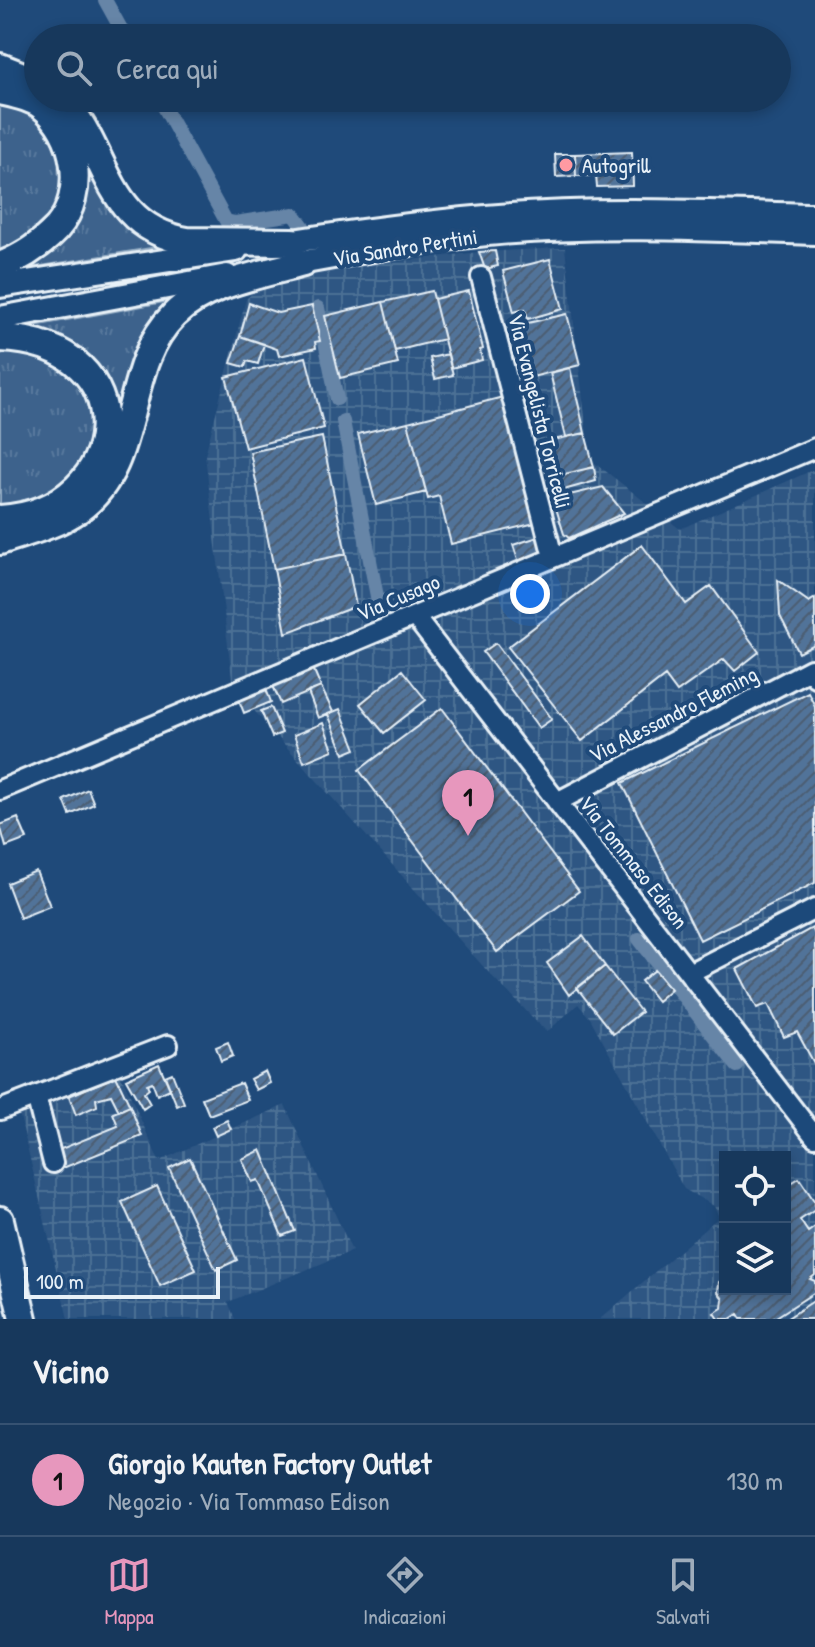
<!DOCTYPE html>
<html lang="it">
<meta charset="utf-8">
<style>
:root{--surface:#17385c;--page:#203f62;--text:#f1f3f6;--muted:#9eacbb;--line:#365272;--accent:#e797bd}
body{margin:0;font-family:"Patrick Hand",sans-serif;background:var(--page);color:var(--text)}
.controls{position:absolute;right:24px;bottom:24px;display:grid;overflow:hidden;border-radius:0px;box-shadow:0 4px 12px #0003}
.controls button{width:72px;height:72px;display:grid;place-items:center;padding:0;border:0;border-bottom:2px solid var(--line);background:var(--surface);color:var(--text);font:40px sans-serif}
.scale{position:absolute;left:24px;bottom:20px;width:196px;box-sizing:border-box;padding-left:8px;border:4px solid #e8f1f8;border-top:0;font-size:22px;line-height:28px;white-space:nowrap;color:#e8f1f8;-webkit-text-stroke:6px #1f4a7a;paint-order:stroke}
.you{position:absolute;left:530px;top:594px;width:28px;height:28px;margin:-20px;border:6px solid #fff;border-radius:50%;background:#1a73e8;box-shadow:0 0 0 12px #1a73e833}
.badge{display:grid;place-items:center;width:52px;height:52px;border-radius:50%;background:var(--accent);color:#111;font-size:26px;font-weight:700}
.pin{position:absolute;translate:-50% -66px;filter:drop-shadow(0 2px 4px #0008)}
.pin::after{content:'';position:absolute;top:42px;width:28px;height:24px;background:inherit;clip-path:polygon(0 0,100% 0,50% 100%)}
.list{margin:0;padding:0;list-style:none}
h2{display:flex;justify-content:space-between;align-items:center;height:104px;margin:0;padding:0 32px;font-size:34px}
h2 small{font-size:26px;font-weight:400;color:var(--muted)}
.list li{display:grid;grid-template-columns:52px 1fr auto;gap:24px;align-items:center;box-sizing:border-box;height:112px;padding:0 32px;border-top:2px solid var(--line)}
.list b{display:block;font-size:30px;white-space:nowrap}
.list p{margin:0;font-size:26px;white-space:nowrap;color:var(--muted)}
.list em{font-size:26px;font-style:normal;color:var(--muted)}
.icon{flex:none;width:44px;height:44px;fill:none;stroke:currentColor;stroke-width:2;stroke-linecap:round;stroke-linejoin:round}
.map{position:relative;flex:none;width:815px;height:1319px;overflow:hidden}
.search{position:absolute;background:var(--surface);box-shadow:0 4px 12px #0003;left:24px;right:24px;top:24px;height:88px;display:flex;align-items:center;gap:20px;box-sizing:border-box;padding:0 28px;border-radius:44px;color:var(--muted);font-size:30px}
.sheet{height:216px;background:var(--surface)}
nav{display:flex;justify-content:space-around;align-items:center;box-sizing:border-box;height:112px;border-top:2px solid var(--line);background:var(--surface);font-size:22px;color:var(--muted)}
nav a{display:grid;justify-items:center;gap:4px}
nav .on{color:var(--accent)}
.map>svg:first-child{display:block}
.industrial{fill:url(#industrial-grid);fill-rule:evenodd}
.grass{fill:url(#grass-tufts);stroke:#92aac2;stroke-width:2}
.lines{fill:none;stroke-linecap:round;stroke-linejoin:round}
.canal{stroke:#6685a7;stroke-width:14}
.building{fill:url(#building-hatch);stroke:#e8f1f8;stroke-width:2}
.minor-casing{stroke:#e8f1f8;stroke-width:24}
.major-casing{stroke:#e8f1f8;stroke-width:28}
.highway-casing{stroke:#e8f1f8;stroke-width:32}
.minor{stroke:#1f4a7a;stroke-width:18}
.major{stroke:#1f4a7a;stroke-width:22}
.highway{stroke:#1f4a7a;stroke-width:26}
.poi-dot{fill:#ff9aa2;stroke:#1f4a7a;stroke-width:3}
.labels{text-anchor:middle;stroke-width:8;stroke-linejoin:round;paint-order:stroke}
.poi-label{font-size:22px;fill:#e8f1f8;stroke:#1f4a7a;text-anchor:start}
.street-label{font-size:22px;fill:#e8f1f8;stroke:#1f4a7a}
</style>
<div class="map">
<svg width="815" height="1319" viewBox="0 0 815 1319">
<defs>
<pattern id="industrial-grid" width="8" height="8" patternUnits="userSpaceOnUse" patternTransform="scale(2)"><rect width="8" height="8" fill="#2e5683"/><path d="M0 4h8M4 0v8" fill="none" stroke="#4c6f95"/></pattern>
<pattern id="grass-tufts" width="24" height="20" patternUnits="userSpaceOnUse" patternTransform="scale(2)"><rect width="24" height="20" fill="#3c628c"/><path d="M3 7l-1-3M5 7V3M7 7l1-3M15 17l-1-3M17 17v-4M19 17l1-3" fill="none" stroke="#58799d"/></pattern>
<pattern id="building-hatch" width="6" height="6" patternUnits="userSpaceOnUse" patternTransform="scale(2)"><rect width="6" height="6" fill="#517399"/><path d="M-1 1l2-2M0 6l6-6M5 7l2-2" fill="none" stroke="#4c5e72"/></pattern>
</defs>
<rect width="100%" height="100%" fill="#1f4a7a"/>
<filter id="ink" filterUnits="userSpaceOnUse"><feTurbulence type="fractalNoise" baseFrequency=".0125" numOctaves="2"/><feDisplacementMap in="SourceGraphic" scale="16" xChannelSelector="R" yChannelSelector="G"/><feConvolveMatrix kernelMatrix="1 2 1 2 8 2 1 2 1" color-interpolation-filters="sRGB"/></filter>
<g filter="url(#ink)">
<path class="industrial" d="M 565,248 L 590,459 L 680,529 L 815,469 L 815,1319 L 600,1319 L 719,1217 L 714,1206 L 684,1189 L 590,1018 L 578,1004 L 547,1032 L 490,974 L 233,687 L 205,455 L 246,299 L 262,284 L 376,264 L 479,252 ZM 725,1157 L 785,1157 L 785,1289 L 725,1289 Z
M 119,1070 L 159,1161 L 285,1105 L 352,1251 L 228,1302 L 235,1319 L 68,1319 L 18,1108 Z"/>
<path class="grass" d="M 0,97 L 38,113 L 67,157 L 60,210 L 0,261 Z
M 46,98 L 163,246 L 17,270 L 78,203 Z
M 191,297 L 116,444 L 74,499 L 109,401 L 18,329 Z
M 0,347 L 19,347 L 78,372 L 99,434 L 71,485 L 0,513 Z"/>
<g class="lines">
<path class="canal" d="M 105,0 L 126,38
M 159,98 L 226,221 L 235,223 L 294,214 L 303,226
M 318,308 L 337,399
M 343,421 L 381,617
M 639,939 L 737,1066"/>
</g>
<path class="building" d="M 632,152 L 633,186 L 597,187 L 596,176 L 576,176 L 575,154 Z
M 555,154 L 575,154 L 576,176 L 556,177 Z
M 495,251 L 498,266 L 485,269 L 479,252 Z
M 550,259 L 563,309 L 528,319 L 525,309 L 514,312 L 503,271 Z
M 432,291 L 444,339 L 395,351 L 383,302 Z
M 469,291 L 483,349 L 480,350 L 482,360 L 451,368 L 434,299 Z
M 383,302 L 398,364 L 340,378 L 325,316 Z
M 249,303 L 278,313 L 312,306 L 320,341 L 315,342 L 316,348 L 279,356 L 277,349 L 240,336 Z
M 567,314 L 580,365 L 532,377 L 519,325 Z
M 240,336 L 264,344 L 258,364 L 247,361 L 245,367 L 231,363 Z
M 448,354 L 453,375 L 435,379 L 430,358 Z
M 306,357 L 324,428 L 245,448 L 226,377 Z
M 570,368 L 585,433 L 566,437 L 550,373 Z
M 503,397 L 535,523 L 451,544 L 439,496 L 428,499 L 408,422 Z
M 408,422 L 426,492 L 376,505 L 358,434 Z
M 585,433 L 594,467 L 548,478 L 540,443 Z
M 322,437 L 346,554 L 274,569 L 250,452 Z
M 594,467 L 596,481 L 560,491 L 563,503 L 555,505 L 548,478 Z
M 603,487 L 624,513 L 569,538 L 564,534 L 555,505 L 563,503 L 561,497 Z
M 541,536 L 546,551 L 519,563 L 513,545 Z
M 642,545 L 686,604 L 711,586 L 759,652 L 735,671 L 724,659 L 677,692 L 665,676 L 582,741 L 508,647 Z
M 346,554 L 356,606 L 286,633 L 274,569 Z
M 778,580 L 809,602 L 815,598 L 815,645 L 799,653 L 780,616 Z
M 496,643 L 552,719 L 539,728 L 483,652 Z
M 313,668 L 321,687 L 281,704 L 273,686 Z
M 402,670 L 426,700 L 384,733 L 360,704 Z
M 321,687 L 333,712 L 318,718 L 308,692 Z
M 266,689 L 271,702 L 244,713 L 239,700 Z
M 808,692 L 815,706 L 815,883 L 700,940 L 622,783 Z
M 271,707 L 282,733 L 272,737 L 261,711 Z
M 442,708 L 579,891 L 497,952 L 359,770 Z
M 340,709 L 356,749 L 344,754 L 328,714 Z
M 323,723 L 333,750 L 304,762 L 294,735 Z
M 88,789 L 94,804 L 70,815 L 64,800 Z
M 18,818 L 27,839 L 6,847 L 0,825 Z
M 36,871 L 50,906 L 20,918 L 7,883 Z
M 812,928 L 815,934 L 815,1065 L 797,1032 L 784,1037 L 768,1004 L 757,1008 L 737,969 Z
M 583,936 L 605,966 L 569,995 L 547,963 Z
M 605,966 L 641,1012 L 613,1034 L 577,988 Z
M 655,970 L 671,989 L 657,1001 L 641,981 Z
M 228,1042 L 233,1056 L 221,1061 L 216,1047 Z
M 159,1064 L 170,1089 L 157,1095 L 152,1082 L 147,1084 L 149,1089 L 144,1093 L 150,1104 L 143,1109 L 126,1079 Z
M 265,1071 L 270,1083 L 256,1090 L 250,1079 Z
M 172,1073 L 184,1103 L 177,1106 L 165,1076 Z
M 116,1076 L 130,1106 L 119,1111 L 111,1095 L 96,1099 L 97,1106 L 76,1115 L 69,1096 Z
M 241,1083 L 248,1100 L 209,1115 L 202,1098 Z
M 130,1106 L 142,1136 L 63,1168 L 56,1151 L 118,1126 L 113,1113 Z
M 227,1120 L 231,1129 L 216,1136 L 212,1127 Z
M 261,1150 L 295,1231 L 282,1236 L 258,1180 L 252,1182 L 242,1159 Z
M 190,1158 L 237,1260 L 216,1270 L 169,1168 Z
M 799,1178 L 815,1202 L 815,1210 L 800,1220 L 808,1232 L 815,1227 L 815,1275 L 810,1279 L 815,1281 L 815,1292 L 773,1319 L 741,1319 L 738,1314 L 730,1319 L 718,1319 L 714,1313 L 722,1308 L 723,1299 L 718,1292 L 719,1282 L 725,1278 L 725,1289 L 785,1289 L 785,1187 Z
M 157,1186 L 196,1270 L 160,1286 L 122,1202 Z
M 815,1300 L 815,1319 L 786,1319 Z"/>
<g class="lines">
<g class="minor-casing">
<path id="minor" d="M 481,277 L 553,557
M 415,617 L 815,1137
M 0,790 L 815,448
M 557,802 L 811,669 L 815,677
M 689,973 L 815,909
M 36,1096 L 53,1163
M 0,1110 L 168,1045"/>
</g>
<g class="major-casing">
<path id="major" d="M 274,244 C 344,233 415,223 486,217 C 595,207 705,212 815,215
M 289,265 C 354,253 420,241 487,234 C 596,224 706,229 815,233
M 0,286 L 236,250
M 0,318 L 227,276"/>
</g>
<g class="highway-casing">
<path id="highway" d="M 0,67 L 38,82
M 0,91 C 13,94 30,97 41,105 C 77,132 87,194 57,228 C 41,245 21,258 0,266
M 61,98 C 110,150 103,226 187,241 L 292,242
M 0,338 C 147,343 132,511 0,519
M 0,541 C 27,532 56,525 79,509 C 143,463 120,368 174,315 C 206,283 261,275 303,263
M 0,1220 L 23,1319"/>
</g>
<use href="#minor" class="minor"/>
<use href="#major" class="major"/>
<use href="#highway" class="highway"/>
</g>
</g>
<circle class="poi-dot" cx="566" cy="165" r="8"/>
<g class="labels">
<g class="poi-label">
<text x="582" y="173">Autogrill</text>
</g>
<g class="street-label">
<text transform="translate(405 247) rotate(-9)" y="8">Via Sandro Pertini</text>
<text transform="translate(540 411) rotate(76)" y="8">Via Evangelista Torricelli</text>
<text transform="translate(398 597) rotate(-23)" y="8">Via Cusago</text>
<text transform="translate(673 714) rotate(-27)" y="8">Via Alessandro Fleming</text>
<text transform="translate(634 862) rotate(52)" y="8">Via Tommaso Edison</text>
</g>
</g>
</svg>
<div class="controls">
<button><svg class="icon" aria-label="locate" viewBox="0 0 24 24"><circle cx="12" cy="12" r="6"/><path d="M12 2v4M12 18v4M2 12h4M18 12h4"/></svg></button>
<button><svg class="icon" aria-label="layers" viewBox="0 0 24 24"><path d="M12 4l9 5-9 5-9-5zM3 14l9 5 9-5"/></svg></button>
</div>
<div class="scale">100 m</div>
<div class="you"></div>
<div class="pin badge" style="left:468px;top:836px">1</div>
<div class="search"><svg class="icon" aria-label="search" viewBox="0 0 24 24"><circle cx="10" cy="10" r="6"/><path d="M15 15l6 6"/></svg>Cerca qui</div>
</div>
<section class="sheet">
<h2>Vicino<small></small></h2>
<ul class="list">
<li><span class="badge">1</span><div><b>Giorgio Kauten Factory Outlet</b><p>Negozio · Via Tommaso Edison</p></div><em>130 m</em></li>
</ul>
</section>
<nav>
<a class="on"><svg class="icon" aria-label="map" viewBox="0 0 24 24"><path d="M3 6l6-2 6 2 6-2v14l-6 2-6-2-6 2zM9 4v14M15 6v14"/></svg>Mappa</a>
<a><svg class="icon" aria-label="directions" viewBox="0 0 24 24"><path d="M12 3l9 9-9 9-9-9zM9 14v-3h6M13 9l2 2-2 2"/></svg>Indicazioni</a>
<a><svg class="icon" aria-label="saved" viewBox="0 0 24 24"><path d="M7 4h10v16l-5-4-5 4z"/></svg>Salvati</a>
</nav>
